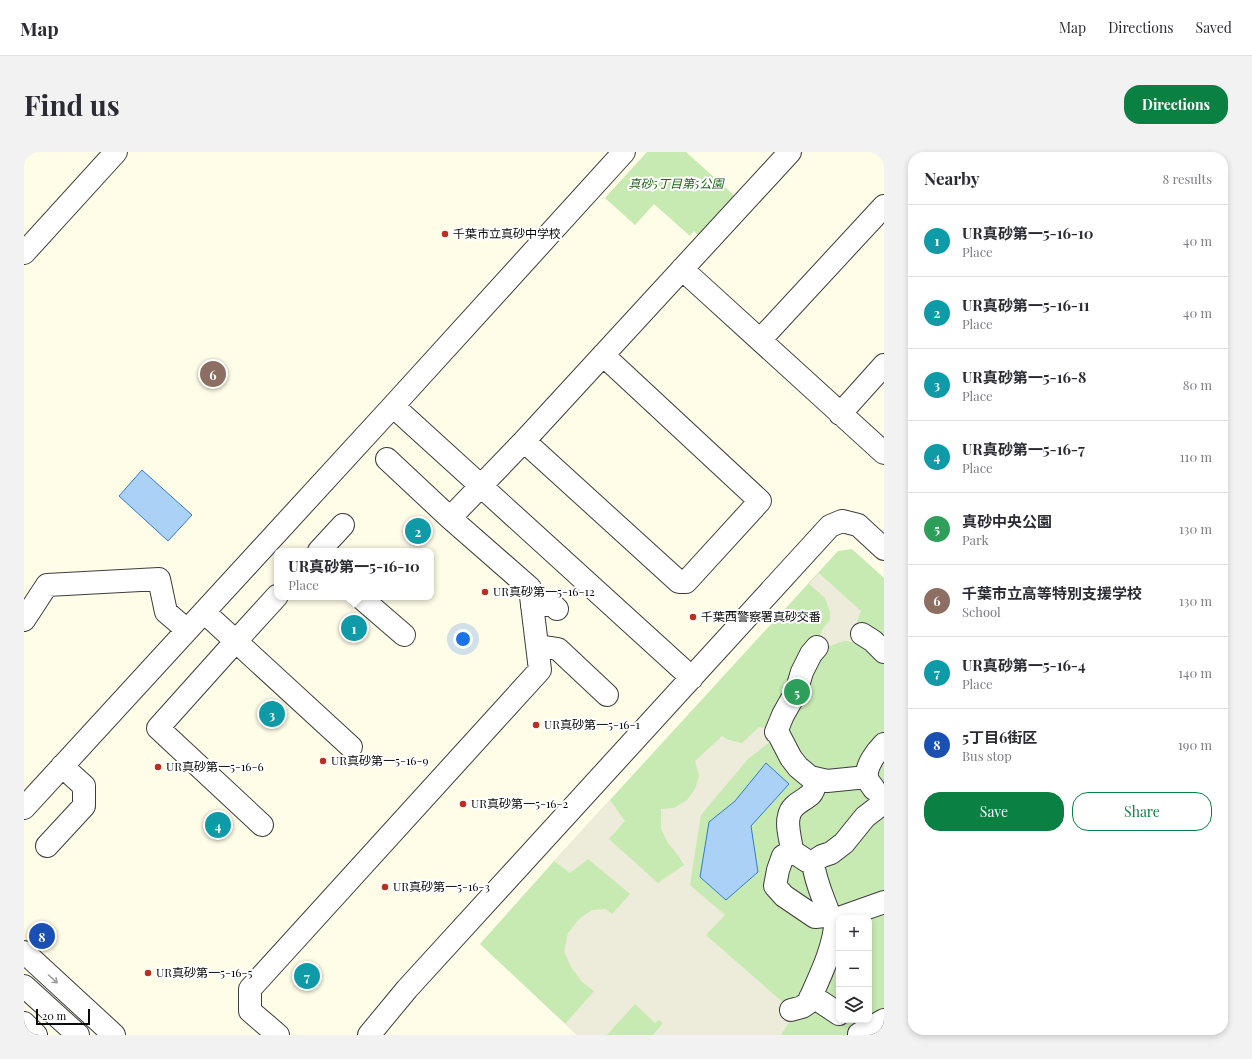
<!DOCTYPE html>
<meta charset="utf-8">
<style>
:root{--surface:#fff;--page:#f2f2f3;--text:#2b2b33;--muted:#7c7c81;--line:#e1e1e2;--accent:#0b8043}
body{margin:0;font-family:"Playfair Display","Noto Sans JP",serif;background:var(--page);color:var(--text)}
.controls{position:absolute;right:12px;bottom:12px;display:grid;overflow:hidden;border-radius:8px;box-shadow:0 2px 6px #0003}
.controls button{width:36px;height:36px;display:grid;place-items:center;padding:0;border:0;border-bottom:1px solid var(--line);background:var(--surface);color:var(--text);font:20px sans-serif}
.scale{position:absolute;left:12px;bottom:10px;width:54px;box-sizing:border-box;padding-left:4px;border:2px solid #0a0a0a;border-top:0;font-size:11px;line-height:14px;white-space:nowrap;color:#0a0a0a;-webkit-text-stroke:3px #fff;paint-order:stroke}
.you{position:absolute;left:439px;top:487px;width:14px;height:14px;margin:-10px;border:3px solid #fff;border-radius:50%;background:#1a73e8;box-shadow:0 0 0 6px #1a73e833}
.badge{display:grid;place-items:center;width:26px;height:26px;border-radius:50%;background:var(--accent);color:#fff;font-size:13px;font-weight:700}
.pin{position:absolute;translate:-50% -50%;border:2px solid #fff;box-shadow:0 1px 4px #0006}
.popup{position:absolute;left:250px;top:396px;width:160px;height:52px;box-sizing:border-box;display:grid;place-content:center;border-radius:8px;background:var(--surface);filter:drop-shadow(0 1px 3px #0005);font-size:13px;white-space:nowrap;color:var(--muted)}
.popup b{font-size:15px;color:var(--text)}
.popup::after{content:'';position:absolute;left:50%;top:100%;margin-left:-8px;border:8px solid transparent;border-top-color:var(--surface)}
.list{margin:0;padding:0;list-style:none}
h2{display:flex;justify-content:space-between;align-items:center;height:52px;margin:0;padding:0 16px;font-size:17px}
h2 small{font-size:13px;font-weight:400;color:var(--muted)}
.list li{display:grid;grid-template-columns:26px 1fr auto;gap:12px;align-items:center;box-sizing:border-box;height:72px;padding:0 16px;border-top:1px solid var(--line)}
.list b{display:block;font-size:15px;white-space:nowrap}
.list p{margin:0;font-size:13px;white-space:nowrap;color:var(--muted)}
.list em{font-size:13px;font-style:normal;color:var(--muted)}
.actions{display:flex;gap:8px;padding:12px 16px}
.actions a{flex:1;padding:9px 0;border:1px solid var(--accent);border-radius:16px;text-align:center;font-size:14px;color:var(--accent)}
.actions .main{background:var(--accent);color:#fff}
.icon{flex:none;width:22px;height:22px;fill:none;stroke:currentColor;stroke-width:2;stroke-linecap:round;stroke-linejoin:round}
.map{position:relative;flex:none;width:860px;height:883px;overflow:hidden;border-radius:16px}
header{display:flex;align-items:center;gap:24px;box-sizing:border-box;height:56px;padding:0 20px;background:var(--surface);border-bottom:1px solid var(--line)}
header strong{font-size:19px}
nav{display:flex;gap:22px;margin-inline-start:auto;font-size:14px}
.intro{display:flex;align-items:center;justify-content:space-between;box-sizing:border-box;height:96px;padding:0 24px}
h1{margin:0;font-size:28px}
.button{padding:10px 18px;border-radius:16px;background:var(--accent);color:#fff;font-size:14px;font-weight:700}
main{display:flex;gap:24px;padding:0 24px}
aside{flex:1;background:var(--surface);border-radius:16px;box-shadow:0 2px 6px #0003}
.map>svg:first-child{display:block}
.green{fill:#c7e9b2;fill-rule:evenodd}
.plaza{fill:#edebd9}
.water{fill:#abd1f7;stroke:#317cd0}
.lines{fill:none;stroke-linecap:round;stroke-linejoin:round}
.minor-casing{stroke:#3d3d3d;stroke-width:24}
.minor{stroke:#fff;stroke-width:22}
.oneway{stroke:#9d9d9d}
.poi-dot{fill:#bd2d20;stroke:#fff;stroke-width:1.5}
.labels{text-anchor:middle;stroke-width:4;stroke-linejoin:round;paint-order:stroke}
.park-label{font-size:12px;font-style:italic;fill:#20631a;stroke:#fff}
.poi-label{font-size:12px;fill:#0a0a0a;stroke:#fff;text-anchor:start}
</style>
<header>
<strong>Map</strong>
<nav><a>Map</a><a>Directions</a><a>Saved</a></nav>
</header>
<div class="intro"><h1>Find us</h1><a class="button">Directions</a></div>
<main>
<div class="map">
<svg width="860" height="883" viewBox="0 0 860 883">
<rect width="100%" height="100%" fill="#fffde8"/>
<path class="green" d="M 623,0 L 662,0 L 712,45 L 676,85 L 670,79 L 666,84 L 630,52 L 611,73 L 581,46 Z
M 828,397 L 860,426 L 860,883 L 553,883 L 456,792 L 530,709 L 814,399 ZM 815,766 L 845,766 L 845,868 L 815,868 Z"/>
<path class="plaza" d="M 795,421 L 837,459 L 833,470 L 838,482 L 829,490 L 820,489 L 806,494 L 793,495 L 796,484 L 799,476 L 806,468 L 806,460 L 801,446 L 785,432 Z
M 735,575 L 749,577 L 755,583 L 724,607 L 677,663 L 666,733 L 701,763 L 682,783 L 771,861 L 757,883 L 629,883 L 639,871 L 635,868 L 631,871 L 611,852 L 583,883 L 553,883 L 541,872 L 570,839 L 558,830 L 547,815 L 540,800 L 544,781 L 556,766 L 568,758 L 582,757 L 588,762 L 606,742 L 564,707 L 546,721 L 530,709 L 586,648 L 601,669 L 585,687 L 634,731 L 660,713 L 653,702 L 644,691 L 637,677 L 637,657 L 650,656 L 663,648 L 671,637 L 675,624 L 671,609 L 698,584 L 705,588 L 718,591 Z"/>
<path class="water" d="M 118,318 L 168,363 L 144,389 L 95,344 Z
M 742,611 L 765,632 L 727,674 L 734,720 L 702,748 L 676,725 L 685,670 L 711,649 Z"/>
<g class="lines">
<g class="minor-casing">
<path id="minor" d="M 0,101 L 92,0
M 658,117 L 860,301
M 736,188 L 860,54
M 369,254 L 668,526
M 816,262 L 860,213
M 500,289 L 655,430 L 662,430 L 736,349 L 579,203
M 363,307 L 426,366 L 500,289 L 766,0
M 295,399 L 319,373
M 336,445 L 380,483
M 508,454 L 528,452 L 533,457
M 180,460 L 327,595
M 0,468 L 23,433 L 135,427 L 142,460 L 163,478
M 838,482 L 849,489 L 860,500
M 514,496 L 521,495 L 534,497 L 583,543
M 752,580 L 759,563 L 772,540 L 778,520 L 787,502 L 793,495
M 755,583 L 767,606 L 774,615 L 786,625 L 803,629 L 843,625
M 793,627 C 791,632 791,637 787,642 C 780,649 767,652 765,664 C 762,674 767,688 768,699 L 759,704 L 754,718 L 751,734 L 760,744 L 791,765 L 800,764 L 812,767
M 850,637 C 848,634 844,629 843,626 C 841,614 853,599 860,592
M 0,656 L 369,254 L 600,0
M 238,673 L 134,576 L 212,489 L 253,444
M 23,694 L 60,654 L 60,634 L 38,614
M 768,699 L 783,709 L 789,710 L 798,704 L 807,701 L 820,691 L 841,665 L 854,655 L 858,649
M 789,710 C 791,730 800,747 806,765
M 0,800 L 90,883
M 0,834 L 54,883
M 786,846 L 797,850 L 815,862
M 767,858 L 778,855 L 784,851 C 796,824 810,797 812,767 L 860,750
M 0,871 L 12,883
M 254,883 L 226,859 L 226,837 L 516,518 L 506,436 L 426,366
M 345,883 L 383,837 L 806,374 L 818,369 L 834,373 L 860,397
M 835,883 L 835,882 L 860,868"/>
</g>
<use href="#minor" class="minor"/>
</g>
<defs><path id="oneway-shaft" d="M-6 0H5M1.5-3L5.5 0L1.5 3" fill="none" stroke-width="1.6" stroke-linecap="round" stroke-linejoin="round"/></defs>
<use class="oneway" href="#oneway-shaft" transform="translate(29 827) rotate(42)"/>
<g class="poi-dot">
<circle cx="421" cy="82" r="4"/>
<circle cx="461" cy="440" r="4"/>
<circle cx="669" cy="465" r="4"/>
<circle cx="512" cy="573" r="4"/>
<circle cx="299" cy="609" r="4"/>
<circle cx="134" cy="615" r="4"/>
<circle cx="439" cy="652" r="4"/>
<circle cx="361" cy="735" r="4"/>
<circle cx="124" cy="821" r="4"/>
</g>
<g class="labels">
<g class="park-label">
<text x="652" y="36">真砂5丁目第5公園</text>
</g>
<g class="poi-label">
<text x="429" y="86">千葉市立真砂中学校</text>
<text x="469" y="444">UR真砂第一5-16-12</text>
<text x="677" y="469">千葉西警察署真砂交番</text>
<text x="520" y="577">UR真砂第一5-16-1</text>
<text x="307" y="613">UR真砂第一5-16-9</text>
<text x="142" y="619">UR真砂第一5-16-6</text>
<text x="447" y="656">UR真砂第一5-16-2</text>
<text x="369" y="739">UR真砂第一5-16-3</text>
<text x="132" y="825">UR真砂第一5-16-5</text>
</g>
</g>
</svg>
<div class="controls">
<button>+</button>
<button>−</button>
<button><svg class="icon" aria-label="layers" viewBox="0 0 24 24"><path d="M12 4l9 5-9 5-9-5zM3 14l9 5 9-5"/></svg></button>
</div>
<div class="scale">20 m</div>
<div class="you"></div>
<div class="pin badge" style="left:330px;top:476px;background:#0f9aa8">1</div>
<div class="popup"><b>UR真砂第一5-16-10</b>Place</div>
<div class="pin badge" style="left:394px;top:379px;background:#0f9aa8">2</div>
<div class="pin badge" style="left:248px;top:562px;background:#0f9aa8">3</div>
<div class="pin badge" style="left:194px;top:673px;background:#0f9aa8">4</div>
<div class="pin badge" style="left:773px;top:540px;background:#2e9e5b">5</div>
<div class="pin badge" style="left:189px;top:222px;background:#8d6e63">6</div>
<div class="pin badge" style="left:283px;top:824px;background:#0f9aa8">7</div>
<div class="pin badge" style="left:18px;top:784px;background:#1a4fb4">8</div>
</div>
<aside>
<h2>Nearby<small>8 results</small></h2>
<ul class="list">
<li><span class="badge" style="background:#0f9aa8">1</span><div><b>UR真砂第一5-16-10</b><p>Place</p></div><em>40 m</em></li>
<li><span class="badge" style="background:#0f9aa8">2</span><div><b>UR真砂第一5-16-11</b><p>Place</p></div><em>40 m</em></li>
<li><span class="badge" style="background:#0f9aa8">3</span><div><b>UR真砂第一5-16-8</b><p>Place</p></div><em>80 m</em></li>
<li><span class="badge" style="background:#0f9aa8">4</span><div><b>UR真砂第一5-16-7</b><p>Place</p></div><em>110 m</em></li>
<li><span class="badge" style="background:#2e9e5b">5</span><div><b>真砂中央公園</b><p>Park</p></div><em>130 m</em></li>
<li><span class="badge" style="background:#8d6e63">6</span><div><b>千葉市立高等特別支援学校</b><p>School</p></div><em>130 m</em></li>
<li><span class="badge" style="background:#0f9aa8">7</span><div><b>UR真砂第一5-16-4</b><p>Place</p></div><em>140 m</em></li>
<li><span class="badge" style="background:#1a4fb4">8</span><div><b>5丁目6街区</b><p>Bus stop</p></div><em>190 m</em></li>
</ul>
<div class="actions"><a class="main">Save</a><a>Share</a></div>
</aside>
</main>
